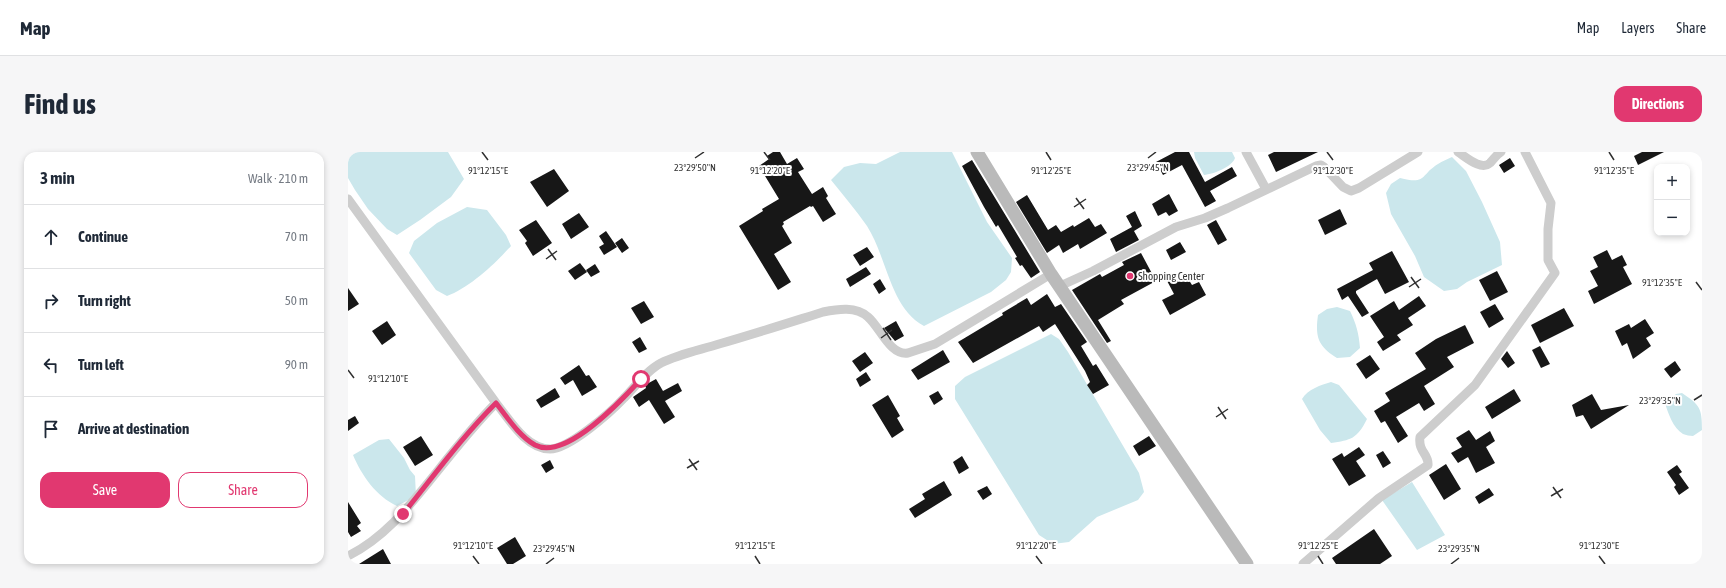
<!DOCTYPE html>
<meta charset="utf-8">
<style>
:root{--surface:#fff;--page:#f6f6f7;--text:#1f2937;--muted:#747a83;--line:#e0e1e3;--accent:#e13870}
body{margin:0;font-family:"Asap Condensed",sans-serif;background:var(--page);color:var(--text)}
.controls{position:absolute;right:12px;top:12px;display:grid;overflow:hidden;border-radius:8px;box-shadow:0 2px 6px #0003}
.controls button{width:36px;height:36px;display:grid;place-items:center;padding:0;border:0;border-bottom:1px solid var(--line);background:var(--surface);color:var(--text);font:20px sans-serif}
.stop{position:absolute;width:12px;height:12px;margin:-9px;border:3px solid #e13870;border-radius:50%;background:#fff}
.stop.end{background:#e13870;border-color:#fff;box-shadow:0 1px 4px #0008}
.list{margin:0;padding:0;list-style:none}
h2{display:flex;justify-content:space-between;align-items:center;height:52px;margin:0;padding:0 16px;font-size:17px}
h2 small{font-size:13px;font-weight:400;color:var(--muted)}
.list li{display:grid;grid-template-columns:26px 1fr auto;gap:12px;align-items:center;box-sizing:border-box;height:64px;padding:0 16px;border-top:1px solid var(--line)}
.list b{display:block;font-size:15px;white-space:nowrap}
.list em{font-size:13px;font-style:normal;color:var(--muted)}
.actions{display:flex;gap:8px;padding:12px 16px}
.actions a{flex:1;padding:9px 0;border:1px solid var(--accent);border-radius:12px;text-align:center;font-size:14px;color:var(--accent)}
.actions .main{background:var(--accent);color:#fff}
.icon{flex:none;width:22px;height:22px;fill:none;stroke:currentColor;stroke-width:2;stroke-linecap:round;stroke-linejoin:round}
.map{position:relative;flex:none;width:1354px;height:412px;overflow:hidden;border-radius:12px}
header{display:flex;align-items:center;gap:24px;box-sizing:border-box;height:56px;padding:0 20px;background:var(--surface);border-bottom:1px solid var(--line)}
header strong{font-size:19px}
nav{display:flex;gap:22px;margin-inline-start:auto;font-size:14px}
.intro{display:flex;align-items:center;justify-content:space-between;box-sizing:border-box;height:96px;padding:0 24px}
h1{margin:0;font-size:28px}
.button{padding:10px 18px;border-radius:12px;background:var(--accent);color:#fff;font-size:14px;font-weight:700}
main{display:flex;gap:24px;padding:0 24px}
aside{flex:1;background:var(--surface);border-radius:12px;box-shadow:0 2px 6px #0003}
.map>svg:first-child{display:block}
.water{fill:#cbe7ec}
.building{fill:#171717}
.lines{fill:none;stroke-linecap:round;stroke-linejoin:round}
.street{stroke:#cdcdcd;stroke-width:9}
.secondary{stroke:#bababa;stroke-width:13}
.route{stroke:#e13870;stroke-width:5}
.ticks{fill:none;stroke:#303030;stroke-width:1.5}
.poi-dot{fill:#e13870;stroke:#fff;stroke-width:1.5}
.labels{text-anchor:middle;stroke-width:4;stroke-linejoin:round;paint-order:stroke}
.poi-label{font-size:11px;fill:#303030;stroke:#fff;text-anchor:start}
.ticks-label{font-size:10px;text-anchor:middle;fill:#303030;stroke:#fff;stroke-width:4;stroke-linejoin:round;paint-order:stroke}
</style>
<header>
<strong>Map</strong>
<nav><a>Map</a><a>Layers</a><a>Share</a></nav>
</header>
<div class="intro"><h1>Find us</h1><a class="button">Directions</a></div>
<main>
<aside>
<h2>3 min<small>Walk · 210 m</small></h2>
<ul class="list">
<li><svg class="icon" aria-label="ahead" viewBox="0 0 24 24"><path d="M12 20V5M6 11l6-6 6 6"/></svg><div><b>Continue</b></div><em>70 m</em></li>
<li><svg class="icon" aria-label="right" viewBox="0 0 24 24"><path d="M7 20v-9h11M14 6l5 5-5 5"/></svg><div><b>Turn right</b></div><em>50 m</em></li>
<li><svg class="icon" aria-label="left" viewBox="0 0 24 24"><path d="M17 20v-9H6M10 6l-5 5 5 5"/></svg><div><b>Turn left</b></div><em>90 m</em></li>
<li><svg class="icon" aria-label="arrive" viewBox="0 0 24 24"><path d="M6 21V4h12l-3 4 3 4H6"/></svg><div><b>Arrive at destination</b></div></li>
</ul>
<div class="actions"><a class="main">Save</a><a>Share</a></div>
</aside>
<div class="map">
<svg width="1354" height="412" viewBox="0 0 1354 412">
<rect width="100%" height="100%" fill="#fff"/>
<path class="water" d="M 0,0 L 100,0 L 116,27 L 103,45 L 72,68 L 49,83 L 39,77 L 20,57 L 7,38 L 0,26 Z
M 552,0 L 604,0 L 639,70 L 664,106 L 663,120 L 658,128 L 643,140 L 576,174 C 542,156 539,105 519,74 C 508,58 495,43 483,28 L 496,15 L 512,11 L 528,12 Z
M 846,0 L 884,0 L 887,6 C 884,15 866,22 856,23 L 847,6 Z
M 1104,5 L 1118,19 L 1134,50 L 1152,90 L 1154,113 L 1119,130 L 1109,137 L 1096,139 L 1076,125 L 1067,104 L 1043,62 L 1038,41 L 1043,32 L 1052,26 C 1079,33 1072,23 1090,12 C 1094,9 1100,7 1104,5 Z
M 119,55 L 139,58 L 158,83 L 163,94 C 147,112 121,136 99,144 L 88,138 L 61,101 L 66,89 L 89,71 Z
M 989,155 L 1002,159 C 1008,171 1011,182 1012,196 L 1002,205 L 989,206 C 970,194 967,185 970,163 L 979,157 Z
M 703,182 L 711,187 L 720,200 L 791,321 L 796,340 L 790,348 L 749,365 L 721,390 L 705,392 L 691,383 L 607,247 L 607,234 L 617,225 Z
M 983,230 L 991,233 L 1019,267 C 1009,287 1003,288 983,291 L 972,278 L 954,247 C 960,237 973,233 983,230 Z
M 1334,241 C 1352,253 1354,256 1354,278 L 1345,284 C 1342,284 1338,283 1335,282 C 1325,276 1320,261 1317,251 L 1328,242 Z
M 41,287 L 56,306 L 62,318 L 67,324 L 68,344 L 49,354 C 28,344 14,324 5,303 L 31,288 Z
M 1064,330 L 1097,383 L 1069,398 L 1034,348 Z"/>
<path class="building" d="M 425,0 L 432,0 L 439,12 L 449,6 L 456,17 L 450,20 L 464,42 L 475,35 L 480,44 L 478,46 L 488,62 L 475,70 L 465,54 L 463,55 L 462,54 L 435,70 L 436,72 L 434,74 L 444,91 L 426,102 L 443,130 L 430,138 L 391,74 L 415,59 L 414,57 L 431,47 L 411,14 L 421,7 L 419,4 Z
M 827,0 L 841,0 L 857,30 L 884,15 L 889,24 L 862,39 L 868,49 L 857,55 L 834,13 L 815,23 L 808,10 Z
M 926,0 L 970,0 L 928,20 L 920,3 Z
M 1294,0 L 1316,0 L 1290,13 L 1286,4 Z
M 1162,6 L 1167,14 L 1156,21 L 1151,13 Z
M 624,8 L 692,120 L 683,126 L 674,113 L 672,114 L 667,106 L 669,105 L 650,73 L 648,75 L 636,55 L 614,14 Z
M 206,17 L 221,39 L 199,55 L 182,30 Z
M 821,42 L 830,59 L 821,64 L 818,60 L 810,64 L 804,52 Z
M 679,43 L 700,78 L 708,73 L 713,80 L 725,73 L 726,75 L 741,66 L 747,75 L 753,72 L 759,81 L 732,97 L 730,92 L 715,101 L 711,93 L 699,101 L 668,50 Z
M 992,57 L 999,72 L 977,83 L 970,68 Z
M 787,59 L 794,74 L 786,79 L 791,88 L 768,100 L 762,87 L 784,75 L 778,64 Z
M 231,61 L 241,75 L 223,87 L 214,72 Z
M 188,68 L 204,91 L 185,104 L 177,91 L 179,89 L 171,78 Z
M 868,68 L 879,88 L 870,93 L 859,73 Z
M 258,79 L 269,95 L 256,103 L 251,95 L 256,92 L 251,84 Z
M 274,86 L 281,96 L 274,101 L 267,91 Z
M 832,90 L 838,100 L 823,108 L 818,98 Z
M 519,95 L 526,105 L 512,114 L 505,103 Z
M 1259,98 L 1264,108 L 1274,103 L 1279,113 L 1275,115 L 1284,132 L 1246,152 L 1240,139 L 1250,134 L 1242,119 L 1250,115 L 1245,105 Z
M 1044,99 L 1061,130 L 1037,142 L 1029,127 L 1008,139 L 1008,141 L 1021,161 L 1014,165 L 1000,144 L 994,148 L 989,137 L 1025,118 L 1021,111 Z
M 793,101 L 808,129 L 773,148 L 776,152 L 750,168 L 763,189 L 759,191 L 724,138 L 752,122 L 754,125 L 776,113 L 774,110 Z
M 232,111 L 239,120 L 227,128 L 220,119 Z
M 247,112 L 252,120 L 243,125 L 238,118 Z
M 518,115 L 523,122 L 502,135 L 498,127 Z
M 1149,119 L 1160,140 L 1142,149 L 1131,128 Z
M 825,121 L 830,130 L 839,125 L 844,133 L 851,130 L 858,143 L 822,163 L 814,148 L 826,142 L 817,125 Z
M 532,127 L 538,137 L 531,142 L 525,132 Z
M 0,136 L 11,152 L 0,159 Z
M 699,142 L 707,155 L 713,152 L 739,190 L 733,194 L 745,214 L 748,212 L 761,233 L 745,242 L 739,233 L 742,230 L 737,219 L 707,172 L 695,180 L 691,174 L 625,211 L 610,190 L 655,163 L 654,161 L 679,146 L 683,153 Z
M 1071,144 L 1078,154 L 1060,166 L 1065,173 L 1049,183 L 1053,188 L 1035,199 L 1029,190 L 1036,185 L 1022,164 L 1046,149 L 1051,158 Z
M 296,149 L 306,165 L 293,172 L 283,156 Z
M 1147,152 L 1156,167 L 1141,176 L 1132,160 Z
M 1216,156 L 1226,174 L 1192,191 L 1183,173 Z
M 1297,167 L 1306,181 L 1298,186 L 1303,194 L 1285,207 L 1279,191 L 1274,194 L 1267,179 L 1281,172 L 1283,176 Z
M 39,169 L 48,183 L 34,193 L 24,179 Z
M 548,169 L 556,184 L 547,189 L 536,176 Z
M 1117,173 L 1126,191 L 1099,205 L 1106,215 L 1076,234 L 1087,252 L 1076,259 L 1071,251 L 1048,265 L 1060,284 L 1050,291 L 1037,269 L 1033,271 L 1026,259 L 1042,249 L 1037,241 L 1078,217 L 1067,201 L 1088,187 Z
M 292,185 L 299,197 L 291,201 L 284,190 Z
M 1192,194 L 1202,212 L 1193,216 L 1184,198 Z
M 595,198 L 602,210 L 570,228 L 563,218 Z
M 1159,199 L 1167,211 L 1160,216 L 1153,207 Z
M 517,200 L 525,211 L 512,220 L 504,209 Z
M 1022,203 L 1032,217 L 1018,227 L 1008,212 Z
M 1327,209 L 1333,218 L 1323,226 L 1316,217 Z
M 231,213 L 238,224 L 241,223 L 249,235 L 234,244 L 225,228 L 217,233 L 212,226 Z
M 518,220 L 523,228 L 512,235 L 508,227 Z
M 308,227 L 315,239 L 330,231 L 334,239 L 317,249 L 327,265 L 316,272 L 301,248 L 291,255 L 285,245 L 298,236 L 297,233 Z
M 207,236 L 212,245 L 193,256 L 188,248 Z
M 1166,237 L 1173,249 L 1144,267 L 1137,255 Z
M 590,239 L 595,247 L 586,253 L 581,244 Z
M 1244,242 L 1253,258 L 1281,253 L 1243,277 L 1235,263 L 1228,265 L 1224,253 Z
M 540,243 L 552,264 L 549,266 L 556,278 L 544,286 L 524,253 Z
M 7,264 L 11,271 L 0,279 L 0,268 Z
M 1121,278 L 1128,288 L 1142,279 L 1147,289 L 1138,295 L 1147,311 L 1128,321 L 1120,305 L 1110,311 L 1103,301 L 1114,295 L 1108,286 Z
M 73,284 L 85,303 L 67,314 L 55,295 Z
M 801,284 L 808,294 L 791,304 L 785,294 Z
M 1011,295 L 1017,303 L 1008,309 L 1018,324 L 1001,334 L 984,307 L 994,301 L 996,305 Z
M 1035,299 L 1043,311 L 1035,316 L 1028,303 Z
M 614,304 L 621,316 L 611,322 L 605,310 Z
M 202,308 L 206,316 L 198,321 L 193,313 Z
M 1098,312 L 1113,337 L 1096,348 L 1081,323 Z
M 1329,313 L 1334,320 L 1331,322 L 1341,336 L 1331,343 L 1326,335 L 1328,333 L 1319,320 Z
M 596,329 L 604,343 L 567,366 L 561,357 L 577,347 L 574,342 Z
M 639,334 L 644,342 L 635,348 L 629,339 Z
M 1141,336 L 1146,343 L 1131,352 L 1127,345 Z
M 0,350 L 13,371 L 9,374 L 13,379 L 3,385 L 0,380 Z
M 1026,377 L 1044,404 L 1032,412 L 988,412 L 984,406 Z
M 167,385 L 178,404 L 165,412 L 159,412 L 149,396 Z
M 35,397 L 43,412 L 11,412 Z"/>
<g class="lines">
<path class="street" d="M 898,0 L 918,37
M 1110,0 C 1118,5 1133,19 1142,11 C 1146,7 1148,3 1153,0
M 0,47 L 148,251 C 161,267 178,297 202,297 C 221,297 262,261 276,246 C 287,235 298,219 313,211 C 331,202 352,198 371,192 C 406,182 440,171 475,160 C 490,157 508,154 520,165 C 532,175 542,204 560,201 L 587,192 L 703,122
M 712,134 L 745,119 L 828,75 L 857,66 L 880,56 L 968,14 L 973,13 L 976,15 L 995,35 L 1003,39 L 1011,36 L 1070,0
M 0,404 C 38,385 62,353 88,321 C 107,297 126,273 148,251
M 955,412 L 1031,346 L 1080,313 C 1081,302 1070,300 1072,285 L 1127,233 L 1207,121 L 1200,108 L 1200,77 L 1203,51 L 1177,0"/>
<path class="secondary" d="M 629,0 L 703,122 L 899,412"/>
</g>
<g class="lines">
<path class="route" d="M 55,362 C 85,325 113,286 148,251 C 159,265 171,284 187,293 C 217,309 274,248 293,227"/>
</g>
<path class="ticks" d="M 134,0 L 140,8M 416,0 L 422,8M 698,0 L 703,8M 979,0 L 985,8M 1261,0 L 1266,8M 347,6 L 356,0M 800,6 L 808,0M 728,46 L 736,57M 726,55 L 738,47M 200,97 L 208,108M 198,107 L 209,99M 1063,125 L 1071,136M 1348,130 L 1354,138M 1061,135 L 1073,127M 535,176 L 543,188M 533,186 L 544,178M 0,218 L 6,226M 1346,248 L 1354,243M 870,255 L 878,267M 868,265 L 880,257M 341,307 L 349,318M 339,316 L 351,309M 1205,335 L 1213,346M 1203,344 L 1215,337M 125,404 L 131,412M 407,404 L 412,412M 688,404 L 694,412M 970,404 L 975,412M 1251,404 L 1257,412M 198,412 L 206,406M 1103,412 L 1111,406"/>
<circle class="poi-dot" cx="782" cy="124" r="4"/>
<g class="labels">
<g class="poi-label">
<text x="790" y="128">Shopping Center</text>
</g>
</g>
<g class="ticks-label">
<text x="800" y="19">23°29'45"N</text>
<text x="347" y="19">23°29'50"N</text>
<text x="140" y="22">91°12'15"E</text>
<text x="422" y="22">91°12'20"E</text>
<text x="703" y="22">91°12'25"E</text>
<text x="985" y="22">91°12'30"E</text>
<text x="1266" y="22">91°12'35"E</text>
<text x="1314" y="134">91°12'35"E</text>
<text x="40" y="230">91°12'10"E</text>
<text x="1312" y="252">23°29'35"N</text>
<text x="125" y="397">91°12'10"E</text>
<text x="407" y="397">91°12'15"E</text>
<text x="688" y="397">91°12'20"E</text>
<text x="970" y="397">91°12'25"E</text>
<text x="1251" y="397">91°12'30"E</text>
<text x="206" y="400">23°29'45"N</text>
<text x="1111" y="400">23°29'35"N</text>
</g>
</svg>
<div class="controls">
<button>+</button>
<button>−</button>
</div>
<div class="stop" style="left:293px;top:227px"></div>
<div class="stop end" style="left:55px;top:362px"></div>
</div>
</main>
